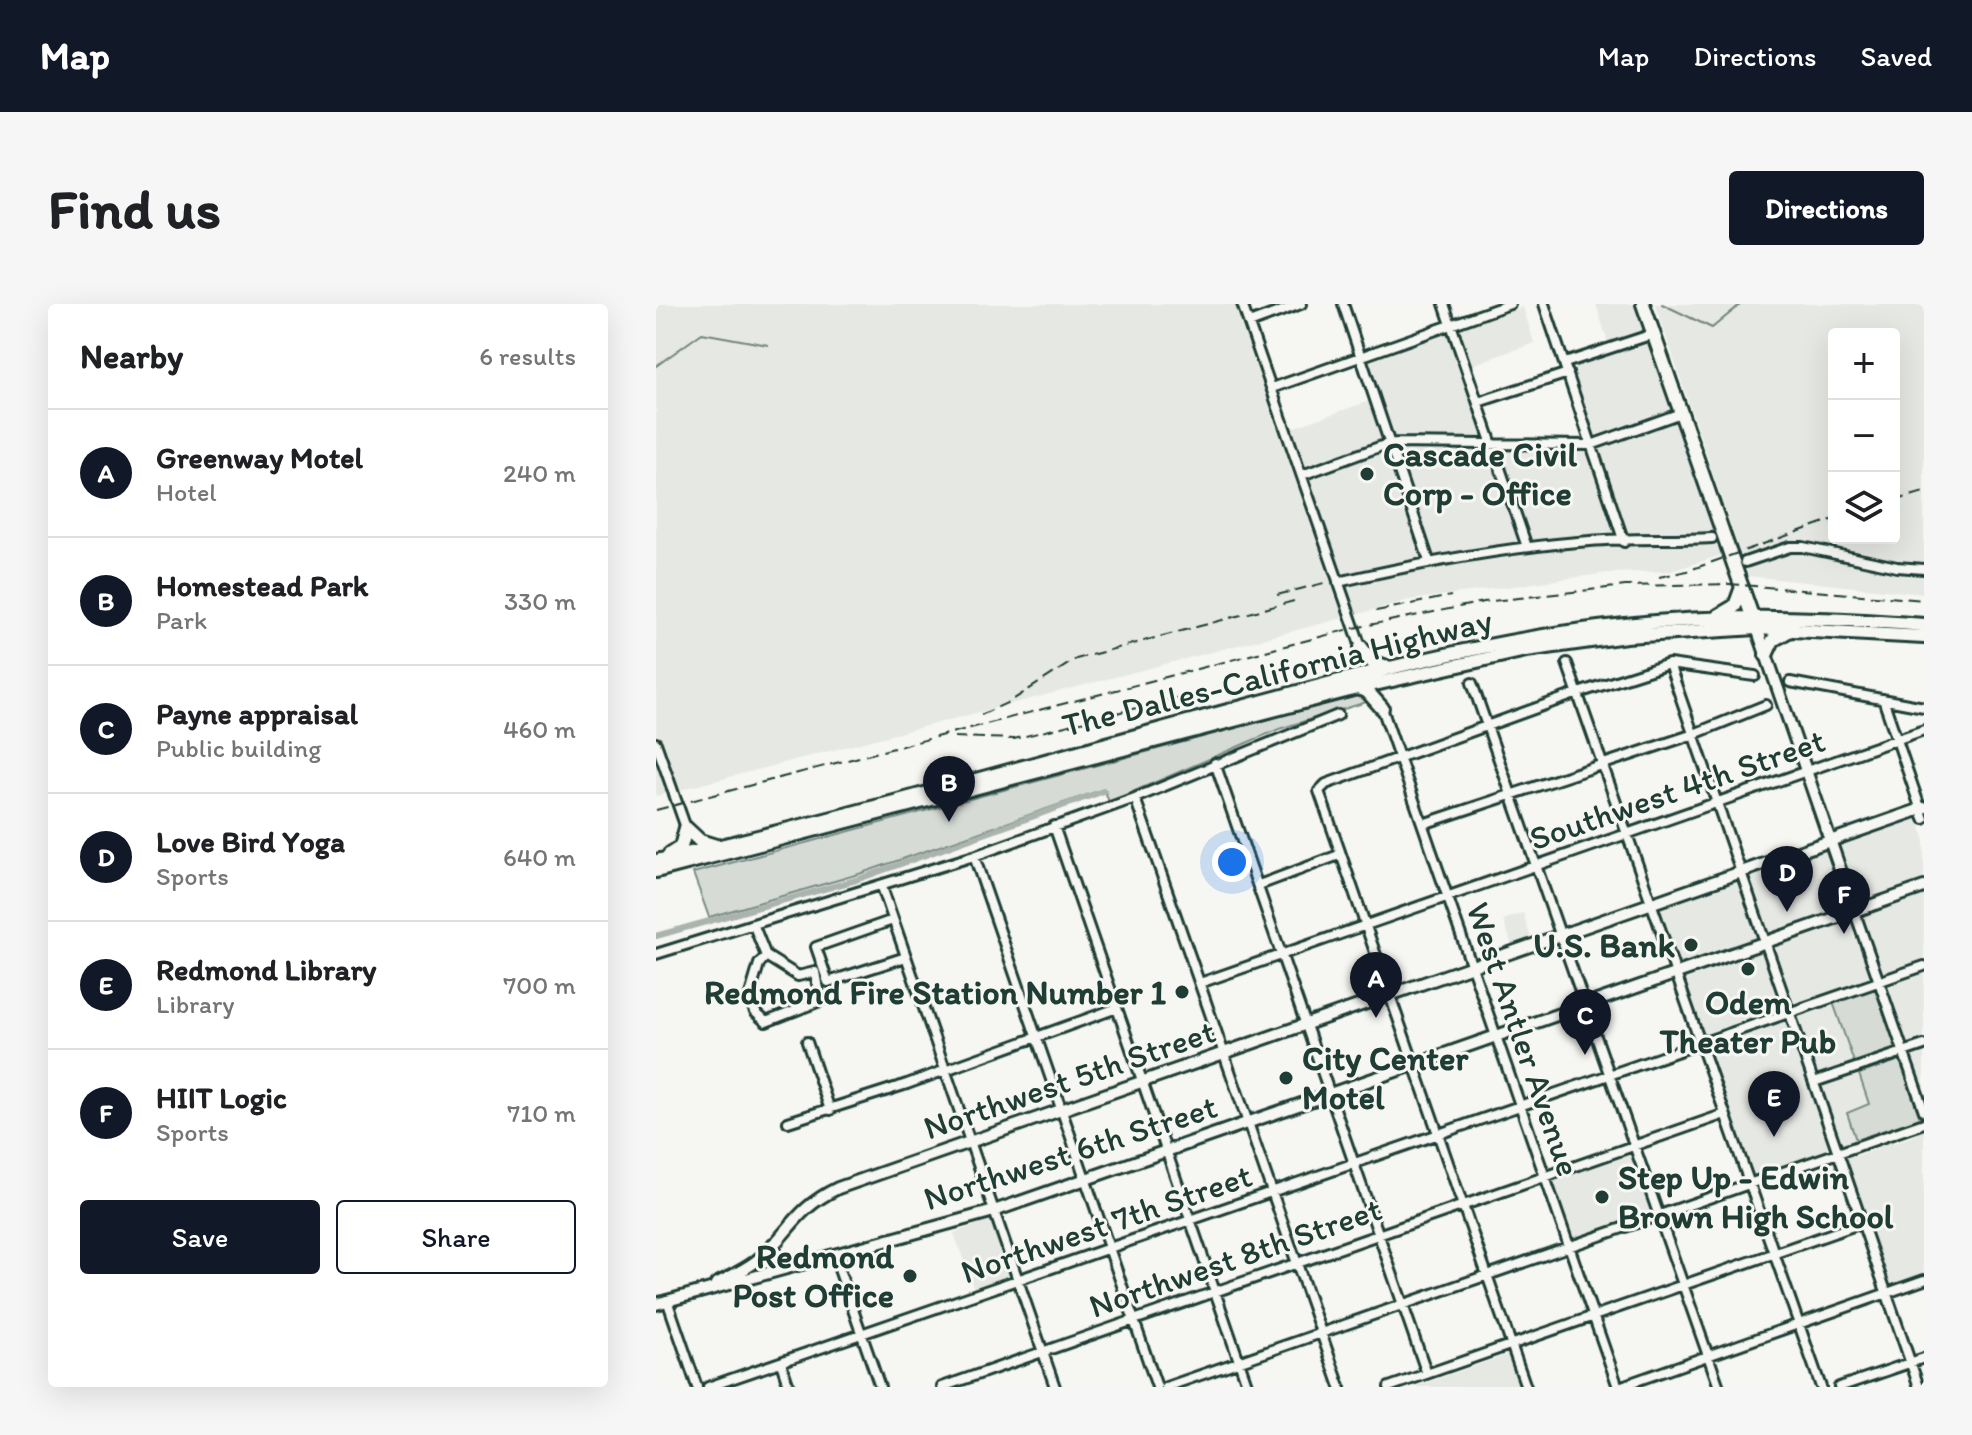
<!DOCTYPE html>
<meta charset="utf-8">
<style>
:root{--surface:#fff;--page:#f6f6f6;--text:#202124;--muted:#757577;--line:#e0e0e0;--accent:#111827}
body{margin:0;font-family:Itim,sans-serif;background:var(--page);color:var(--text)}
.controls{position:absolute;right:24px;top:24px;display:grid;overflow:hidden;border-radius:8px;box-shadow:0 8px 32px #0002}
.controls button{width:72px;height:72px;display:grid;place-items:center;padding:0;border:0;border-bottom:2px solid var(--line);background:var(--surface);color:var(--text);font:40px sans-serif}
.you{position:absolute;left:576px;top:558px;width:28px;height:28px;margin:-20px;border:6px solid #fff;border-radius:50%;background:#1a73e8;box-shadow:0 0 0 12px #1a73e833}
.badge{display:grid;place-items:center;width:52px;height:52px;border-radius:50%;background:var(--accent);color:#fff;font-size:26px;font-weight:700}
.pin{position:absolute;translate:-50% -66px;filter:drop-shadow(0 2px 4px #0008)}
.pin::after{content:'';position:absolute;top:42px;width:28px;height:24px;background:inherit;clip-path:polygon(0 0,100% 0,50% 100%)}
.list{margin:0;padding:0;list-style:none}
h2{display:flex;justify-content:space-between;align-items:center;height:104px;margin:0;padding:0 32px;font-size:34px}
h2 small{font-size:26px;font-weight:400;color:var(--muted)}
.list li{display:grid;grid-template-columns:52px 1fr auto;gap:24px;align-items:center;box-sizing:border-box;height:128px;padding:0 32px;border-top:2px solid var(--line)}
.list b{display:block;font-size:30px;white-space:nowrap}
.list p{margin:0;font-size:26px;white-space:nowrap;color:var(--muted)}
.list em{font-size:26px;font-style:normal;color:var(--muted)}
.actions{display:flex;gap:16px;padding:24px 32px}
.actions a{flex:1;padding:18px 0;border:2px solid var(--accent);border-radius:8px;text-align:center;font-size:28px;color:var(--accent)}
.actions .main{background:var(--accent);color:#fff}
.icon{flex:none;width:44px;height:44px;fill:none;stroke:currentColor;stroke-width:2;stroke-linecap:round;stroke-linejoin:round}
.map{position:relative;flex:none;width:1268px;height:1083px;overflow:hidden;border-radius:8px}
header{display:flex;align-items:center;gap:48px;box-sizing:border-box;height:112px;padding:0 40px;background:var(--accent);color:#fff}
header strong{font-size:38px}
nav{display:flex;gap:44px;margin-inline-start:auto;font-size:28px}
.intro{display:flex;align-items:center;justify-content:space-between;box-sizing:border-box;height:192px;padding:0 48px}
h1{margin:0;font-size:56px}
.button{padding:20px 36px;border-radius:8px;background:var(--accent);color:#fff;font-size:28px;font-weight:700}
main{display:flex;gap:48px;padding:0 48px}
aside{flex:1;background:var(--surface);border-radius:8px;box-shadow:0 8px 32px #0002}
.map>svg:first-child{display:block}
.built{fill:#e6e8e4;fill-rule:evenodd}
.green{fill:#d6dbd6;stroke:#7a8c85;stroke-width:2}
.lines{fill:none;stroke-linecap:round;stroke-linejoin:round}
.stream{stroke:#72847d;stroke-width:2}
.canal{stroke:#aab3ae;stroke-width:6}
.minor-casing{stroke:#1f3d34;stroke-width:14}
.major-casing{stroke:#1f3d34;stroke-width:16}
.highway-casing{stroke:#1f3d34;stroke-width:18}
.minor{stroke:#f6f6f2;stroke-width:8}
.major{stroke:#f6f6f2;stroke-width:10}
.highway{stroke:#f6f6f2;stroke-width:12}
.rail{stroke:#1f3d34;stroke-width:2;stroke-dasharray:12 6;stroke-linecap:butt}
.poi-dot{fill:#1f3d34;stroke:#f6f6f2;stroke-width:3}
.labels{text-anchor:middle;stroke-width:6;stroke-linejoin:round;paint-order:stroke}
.poi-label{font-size:34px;font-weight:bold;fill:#1f3d34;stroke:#f6f6f2;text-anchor:start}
.street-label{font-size:34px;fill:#1f3d34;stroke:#f6f6f2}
</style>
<header>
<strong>Map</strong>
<nav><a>Map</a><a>Directions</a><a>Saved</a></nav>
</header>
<div class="intro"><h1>Find us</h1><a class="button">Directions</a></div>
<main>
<aside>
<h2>Nearby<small>6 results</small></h2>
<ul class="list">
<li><span class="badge">A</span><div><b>Greenway Motel</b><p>Hotel</p></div><em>240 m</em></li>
<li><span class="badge">B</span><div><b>Homestead Park</b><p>Park</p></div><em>330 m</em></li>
<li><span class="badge">C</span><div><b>Payne appraisal</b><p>Public building</p></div><em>460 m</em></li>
<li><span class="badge">D</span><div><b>Love Bird Yoga</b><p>Sports</p></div><em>640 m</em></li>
<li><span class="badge">E</span><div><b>Redmond Library</b><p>Library</p></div><em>700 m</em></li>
<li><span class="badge">F</span><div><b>HIIT Logic</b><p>Sports</p></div><em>710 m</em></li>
</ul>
<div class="actions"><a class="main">Save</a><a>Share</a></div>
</aside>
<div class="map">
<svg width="1268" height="1083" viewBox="0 0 1268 1083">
<rect width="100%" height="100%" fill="#f6f6f2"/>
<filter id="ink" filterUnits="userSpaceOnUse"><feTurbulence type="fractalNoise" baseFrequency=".0125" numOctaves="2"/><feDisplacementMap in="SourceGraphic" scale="16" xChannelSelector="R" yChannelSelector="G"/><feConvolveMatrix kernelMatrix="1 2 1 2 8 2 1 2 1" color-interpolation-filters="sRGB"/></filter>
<g filter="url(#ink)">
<path class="built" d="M 0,0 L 578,0 L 687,314 L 0,492 Z
M 940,0 L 982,0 L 1066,251 L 1015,267 L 952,269 L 753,296 L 699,311 L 633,125 L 725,93 L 712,58 L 867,3 L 878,39 L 804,65 L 831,146 L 945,146 L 910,52 L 952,38 Z
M 999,0 L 1268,0 L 1268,290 L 1092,272 ZM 1178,30 L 1238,30 L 1238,234 L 1178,234 Z
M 1261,513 L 1268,534 L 1268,657 L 1138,703 L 1093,572 Z
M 1082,576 L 1126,707 L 1047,734 L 1001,605 Z
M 867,609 L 875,635 L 856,641 L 847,616 Z
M 1268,668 L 1268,736 L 1250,743 L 1229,681 Z
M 1177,698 L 1199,761 L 1163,772 L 1141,712 Z
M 1129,717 L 1175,846 L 1095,874 L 1050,745 Z
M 1268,746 L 1268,792 L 1254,751 Z
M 1203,770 L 1214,801 L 1191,809 L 1200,836 L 1184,842 L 1164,784 Z
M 1268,823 L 1268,970 L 1233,982 L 1188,853 L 1193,849 L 1199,852 L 1221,845 L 1224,838 L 1233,835 L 1238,839 L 1260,831 Z
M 975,851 L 995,909 L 917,935 L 898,877 Z
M 334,916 L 354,972 L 318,985 L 298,929 Z
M 853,1050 L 864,1083 L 758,1083 Z"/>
<path class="green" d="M 700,392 L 714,397 L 623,425 L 453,498 L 448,485 L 203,570 L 53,613 L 37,569 Z
M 1221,683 L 1243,745 L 1199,761 L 1177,698 Z
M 1244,756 L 1264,814 L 1200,836 L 1191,809 L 1213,800 L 1203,770 Z"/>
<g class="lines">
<path class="stream" d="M 1006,0 L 1056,24 L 1085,0
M 0,62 L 46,29 L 112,41"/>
<path class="canal" d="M 0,632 L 200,576 L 448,487"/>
<g class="minor-casing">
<path id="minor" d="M 586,0 L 705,343
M 687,0 L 773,257
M 788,0 L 871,243
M 888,0 L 968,238
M 593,19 L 645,0
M 909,59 L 997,30
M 616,84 L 854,0
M 822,98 L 912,69
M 646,171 L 734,139 L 935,141 L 1025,109
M 1089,258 L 1134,243 L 1147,243 L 1241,263 L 1268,265
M 682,278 C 765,259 849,243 934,237 C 974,234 1016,236 1056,234
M 911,359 L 1165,1083
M 1013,360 L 1263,1083
M 1134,378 L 1268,403
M 816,379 L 1063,1083
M 1227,395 L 1268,515
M 726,404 L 962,1083
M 0,439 L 30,524
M 559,459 L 771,1070
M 479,494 L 684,1083
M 767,520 L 1038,430 L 1110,401
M 398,522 L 592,1083
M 318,552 L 501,1083
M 603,581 L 683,551
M 226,583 L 399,1083
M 1198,606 L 1268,807
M 237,616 L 160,643 L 172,678 L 250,653
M 98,622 L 110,652 L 103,660 L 93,694 L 99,708 L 110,718 L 164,697 L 159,668 L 142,672 L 110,652
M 0,650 L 318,552 L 479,494 L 682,411
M 544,679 L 1268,426
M 151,738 L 174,806
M 1158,778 L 1268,741
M 132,818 L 251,780 L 461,704
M 178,951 L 224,1083
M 11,996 L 41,1083
M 125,1059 L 133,1083
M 52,1083 L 1268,662
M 286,1083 L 1069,810
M 510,1083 L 1268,819
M 733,1083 L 1206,919
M 870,1083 L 663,487 L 670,480 L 922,389 L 1013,360 L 1099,372
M 963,1083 L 1268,976
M 1183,1083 L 1268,1054"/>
</g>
<g class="major-casing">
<path id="major" d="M 1101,324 L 1198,606
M 117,940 L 123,960 L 135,962
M 60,980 C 73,973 87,967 99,958 C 133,932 136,906 182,884 L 1268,504
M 0,1000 L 338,907 L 1268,583"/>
</g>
<g class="highway-casing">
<path id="highway" d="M 987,0 L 1098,318
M 1062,312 L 1079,302 L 1086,283
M 705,343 L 716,358 L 734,364
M 1110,351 L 1117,336 L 1134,326
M 701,384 L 711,387 L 726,404
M 30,524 L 44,537 L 60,542
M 14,550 L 25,543 L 30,524
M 0,557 C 191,514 379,459 568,408 C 700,372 832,335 969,321 C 1069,310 1168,313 1268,321
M 0,567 L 701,384 L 870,346 L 970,332 L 1101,324 L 1268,333"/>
</g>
<use href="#minor" class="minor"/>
<use href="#major" class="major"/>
<use href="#highway" class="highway"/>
<path class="rail" d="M 1238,197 L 1268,188
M 1003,273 L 1031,267 L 1178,215
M 621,291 L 668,279
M 720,307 L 795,292
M 325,411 L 355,397 L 420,355 L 638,297
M 298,433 L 358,435 L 524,393
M 0,506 L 698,324 L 828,298 L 969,282 L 1073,280 L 1268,296"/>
</g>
</g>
<g class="poi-dot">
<circle cx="711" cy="170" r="8"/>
<circle cx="1035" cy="641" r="8"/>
<circle cx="1092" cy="665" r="8"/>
<circle cx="526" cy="688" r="8"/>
<circle cx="630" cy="774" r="8"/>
<circle cx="946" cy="893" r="8"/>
<circle cx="254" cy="972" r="8"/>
</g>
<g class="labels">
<g class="poi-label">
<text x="727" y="162">Cascade Civil<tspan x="727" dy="39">Corp - Office</tspan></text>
<text x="1019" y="653" text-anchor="end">U.S. Bank</text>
<text x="510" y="700" text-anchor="end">Redmond Fire Station Number 1</text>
<text x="1092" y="710" text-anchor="middle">Odem<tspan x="1092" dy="39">Theater Pub</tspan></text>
<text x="646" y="766">City Center<tspan x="646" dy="39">Motel</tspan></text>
<text x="962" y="885">Step Up - Edwin<tspan x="962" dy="39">Brown High School</tspan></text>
<text x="238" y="964" text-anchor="end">Redmond<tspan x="238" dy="39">Post Office</tspan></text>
</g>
<g class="street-label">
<text transform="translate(621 368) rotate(-14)" y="12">The Dalles-California Highway</text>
<text transform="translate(1021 485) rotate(-19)" y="12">Southwest 4th Street</text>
<text transform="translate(868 735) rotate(71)" y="12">West Antler Avenue</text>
<text transform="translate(413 775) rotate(-19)" y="12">Northwest 5th Street</text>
<text transform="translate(414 848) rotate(-18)" y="12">Northwest 6th Street</text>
<text transform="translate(450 919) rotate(-19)" y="12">Northwest 7th Street</text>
<text transform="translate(579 953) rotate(-19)" y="12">Northwest 8th Street</text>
</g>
</g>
</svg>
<div class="controls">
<button>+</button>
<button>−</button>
<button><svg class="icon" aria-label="layers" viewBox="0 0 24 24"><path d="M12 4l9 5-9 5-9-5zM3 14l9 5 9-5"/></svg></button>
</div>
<div class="you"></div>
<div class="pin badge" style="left:720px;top:714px">A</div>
<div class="pin badge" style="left:293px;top:518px">B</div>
<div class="pin badge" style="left:929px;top:751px">C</div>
<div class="pin badge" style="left:1131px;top:608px">D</div>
<div class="pin badge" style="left:1118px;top:833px">E</div>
<div class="pin badge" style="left:1188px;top:630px">F</div>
</div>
</main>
